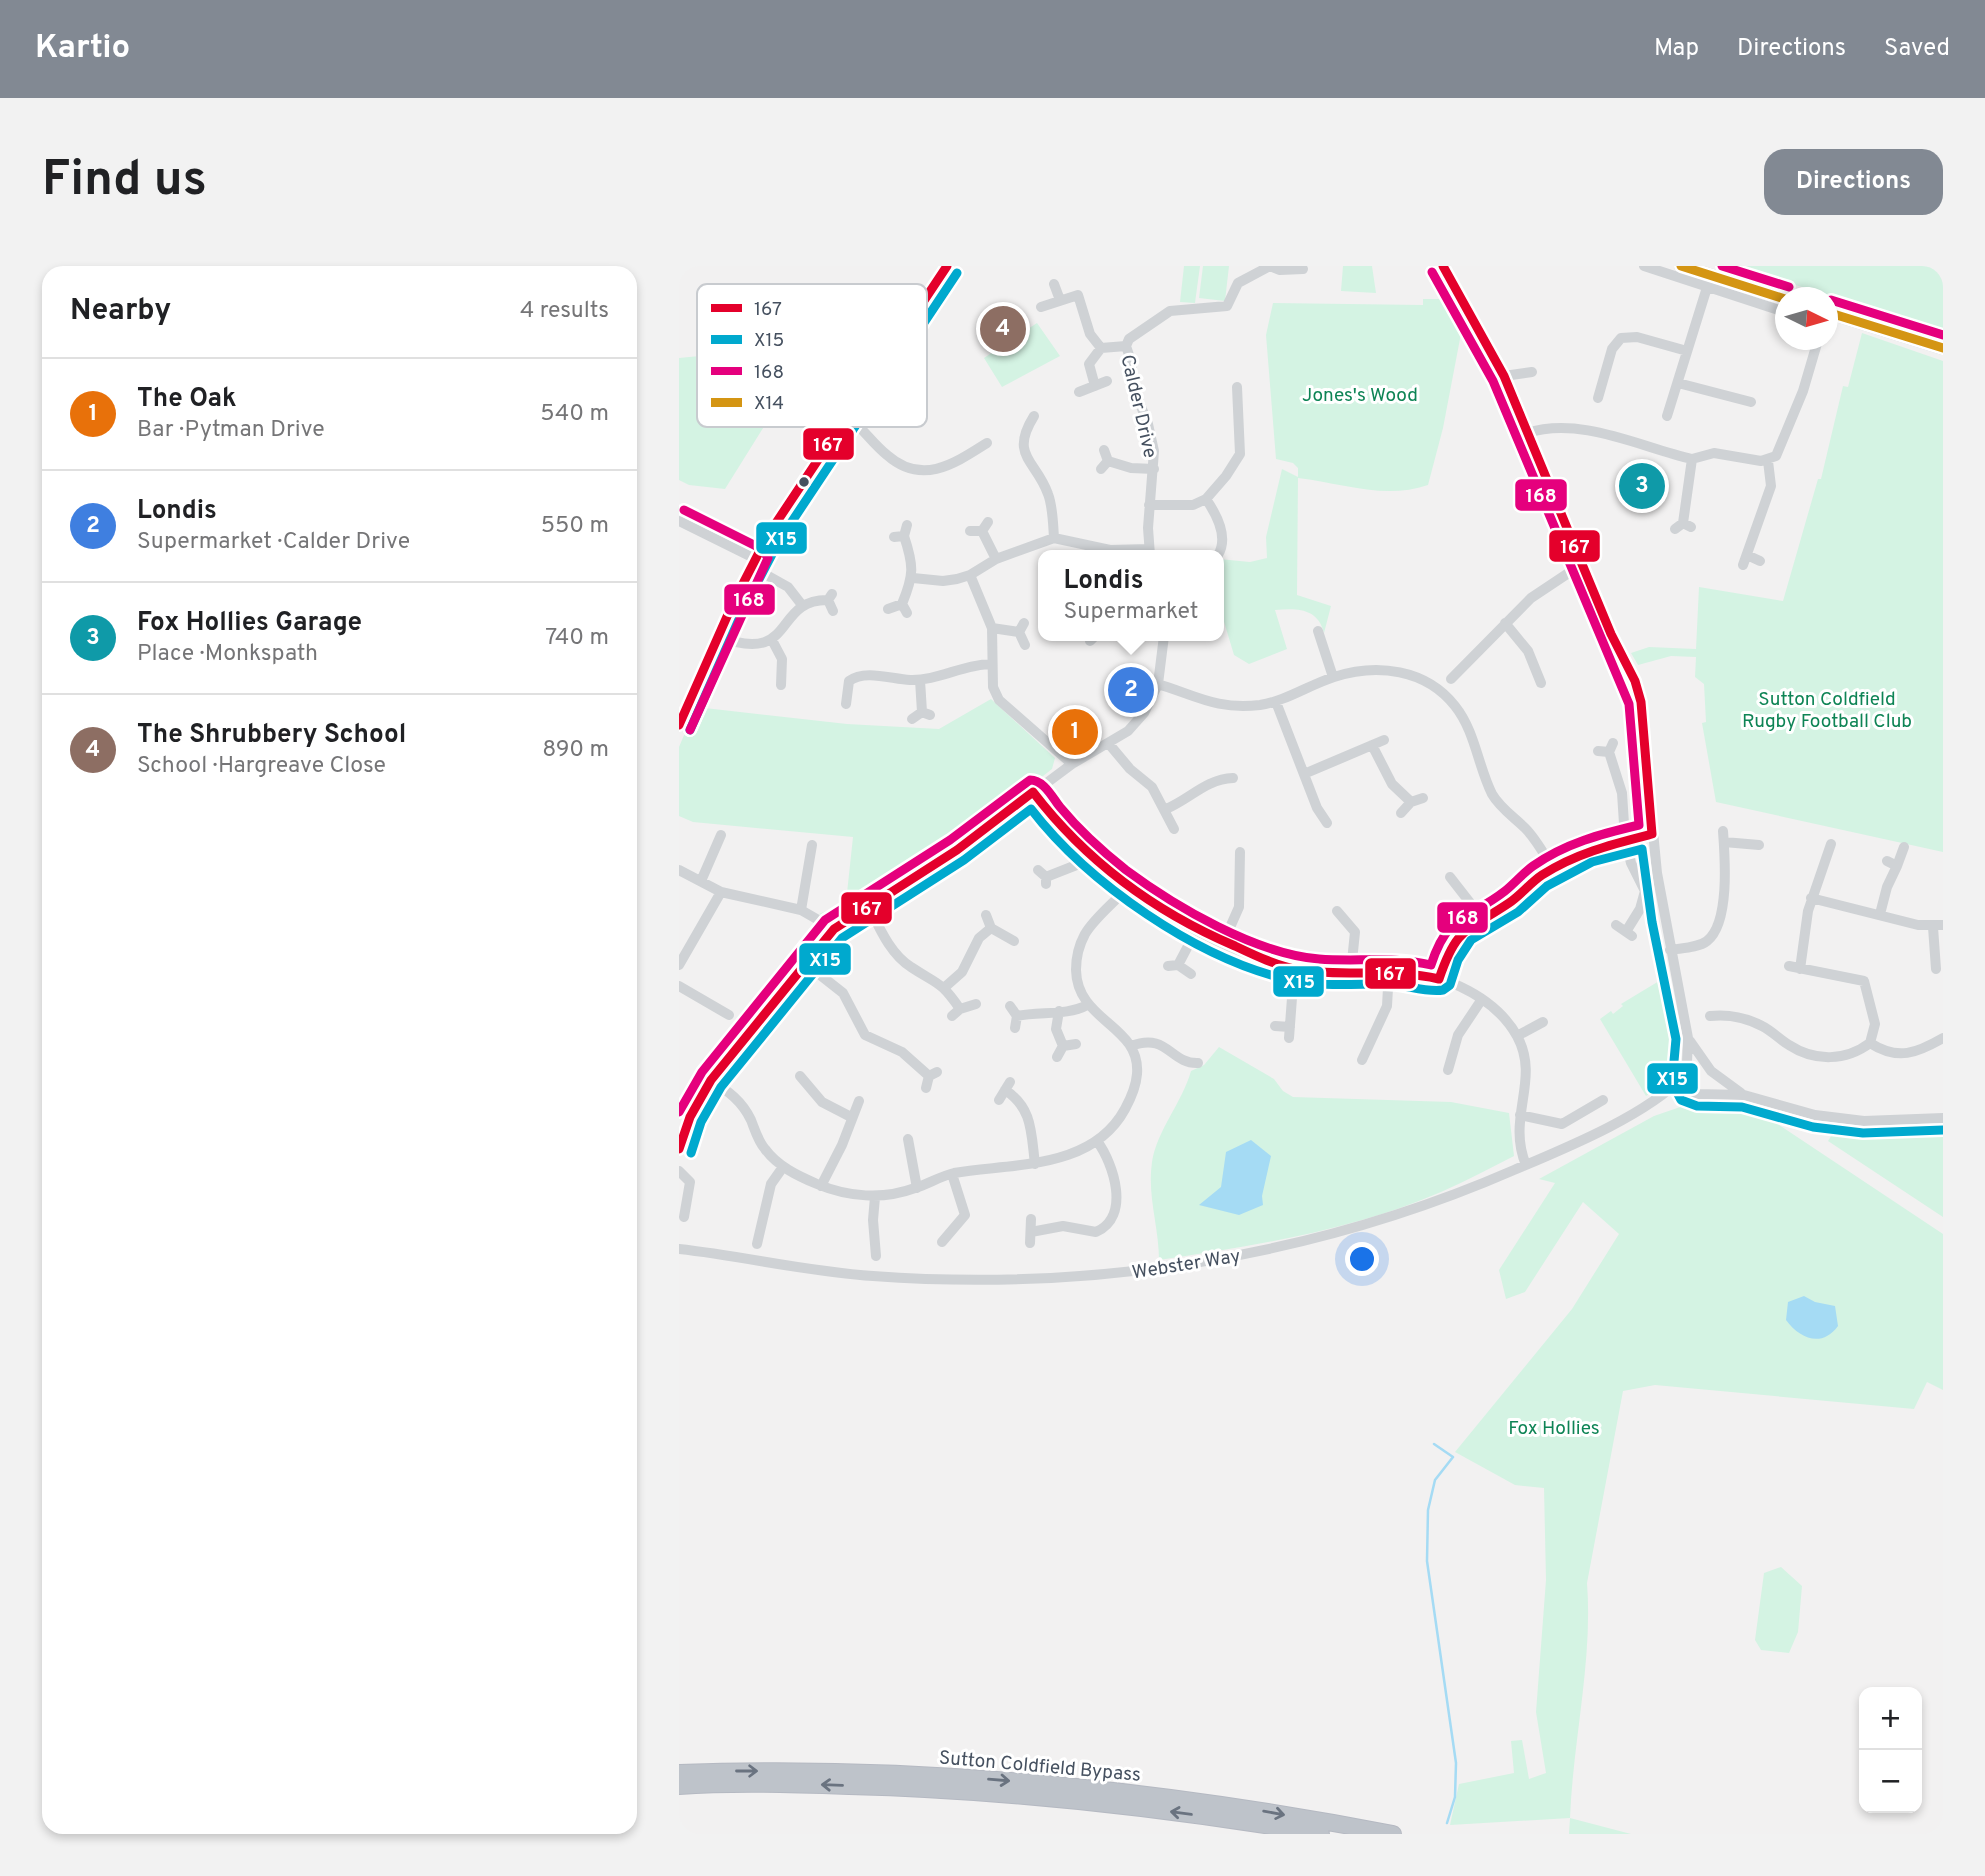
<!DOCTYPE html>
<meta charset="utf-8">
<style>
:root{--surface:#fff;--page:#f2f2f2;--text:#202124;--muted:#757577;--line:#e0e0e0;--accent:#828993}
body{margin:0;font-family:Overpass,sans-serif;background:var(--page);color:var(--text)}
.controls{position:absolute;right:21px;bottom:21px;display:grid;overflow:hidden;border-radius:14px;box-shadow:0 4px 10px #0003}
.controls button{width:63px;height:63px;display:grid;place-items:center;padding:0;border:0;border-bottom:2px solid var(--line);background:var(--surface);color:var(--text);font:35px sans-serif}
.compass{position:absolute;left:1096px;top:21px;width:63px;height:63px;border-radius:50%;background:var(--surface);box-shadow:0 4px 10px #0003;rotate:95deg}
.you{position:absolute;left:684px;top:994px;width:24px;height:24px;margin:-18px;border:5px solid #fff;border-radius:50%;background:#1a73e8;box-shadow:0 0 0 10px #1a73e833}
.badge{display:grid;place-items:center;width:46px;height:46px;border-radius:50%;background:var(--accent);color:#fff;font-size:23px;font-weight:700}
.pin{position:absolute;translate:-50% -50%;border:4px solid #fff;box-shadow:0 2px 7px #0006}
.popup{position:absolute;left:359px;top:284px;width:186px;height:91px;box-sizing:border-box;display:grid;place-content:center;border-radius:14px;background:var(--surface);filter:drop-shadow(0 2px 5px #0005);font-size:23px;white-space:nowrap;color:var(--muted)}
.popup b{font-size:26px;color:var(--text)}
.popup::after{content:'';position:absolute;left:50%;top:100%;margin-left:-14px;border:14px solid transparent;border-top-color:var(--surface)}
.list{margin:0;padding:0;list-style:none}
h2{display:flex;justify-content:space-between;align-items:center;height:91px;margin:0;padding:0 28px;font-size:30px}
h2 small{font-size:23px;font-weight:400;color:var(--muted)}
.list li{display:grid;grid-template-columns:46px 1fr auto;gap:21px;align-items:center;box-sizing:border-box;height:112px;padding:0 28px;border-top:2px solid var(--line)}
.list b{display:block;font-size:26px;white-space:nowrap}
.list p{margin:0;font-size:23px;white-space:nowrap;color:var(--muted)}
.list em{font-size:23px;font-style:normal;color:var(--muted)}
.map{position:relative;flex:none;width:1264px;height:1568px;overflow:hidden;border-radius:21px}
header{display:flex;align-items:center;gap:42px;box-sizing:border-box;height:98px;padding:0 35px;background:var(--accent);color:#fff}
header strong{font-size:33px}
nav{display:flex;gap:38px;margin-inline-start:auto;font-size:24px}
.intro{display:flex;align-items:center;justify-content:space-between;box-sizing:border-box;height:168px;padding:0 42px}
h1{margin:0;font-size:49px}
.button{padding:18px 32px;border-radius:21px;background:var(--accent);color:#fff;font-size:24px;font-weight:700}
main{display:flex;gap:42px;padding:0 42px}
aside{flex:1;background:var(--surface);border-radius:21px;box-shadow:0 4px 10px #0003}
.map>svg:first-child{display:block}
.green{fill:#d4f3e3}
.water{fill:#a5dbf4}
.lines{fill:none;stroke-linecap:round;stroke-linejoin:round}
.stream{stroke:#a5dbf4;stroke-width:2.5}
.highway-casing{stroke:#b5b9c2;stroke-width:18}
.minor{stroke:#cfd2d5;stroke-width:10}
.major{stroke:#c9ccd2;stroke-width:14}
.highway{stroke:#bec3ca;stroke-width:16}
.bus-1-casing{stroke:#fff;stroke-width:14}
.bus-2-casing{stroke:#fff;stroke-width:14}
.bus-3-casing{stroke:#fff;stroke-width:14}
.bus-4-casing{stroke:#fff;stroke-width:14}
.bus-1{stroke:#e4002b;stroke-width:9}
.bus-2{stroke:#00a9ce;stroke-width:9}
.bus-3{stroke:#e5007d;stroke-width:9}
.bus-4{stroke:#d49513;stroke-width:9}
.oneway{stroke:#6a7380}
.bus-dot{fill:#465160;stroke:#fff;stroke-width:2.5}
.labels{text-anchor:middle;stroke-width:6;stroke-linejoin:round;paint-order:stroke}
.park-label{font-size:19px;fill:#0e8455;stroke:#fff}
.street-label{font-size:19px;fill:#465160;stroke:#fff}
.key{fill:#fff;stroke:#c8cbcf;stroke-width:2}
.key-label{font-size:19px;fill:#465160}
.line-badge{stroke:#fff;stroke-width:2.5}
.badge-label{font-size:19px;text-anchor:middle;font-weight:bold;fill:#fff}
</style>
<header>
<strong>Kartio</strong>
<nav><a>Map</a><a>Directions</a><a>Saved</a></nav>
</header>
<div class="intro"><h1>Find us</h1><a class="button">Directions</a></div>
<main>
<aside>
<h2>Nearby<small>4 results</small></h2>
<ul class="list">
<li><span class="badge" style="background:#e8710a">1</span><div><b>The Oak</b><p>Bar · Pytman Drive</p></div><em>540 m</em></li>
<li><span class="badge" style="background:#3f7fe0">2</span><div><b>Londis</b><p>Supermarket · Calder Drive</p></div><em>550 m</em></li>
<li><span class="badge" style="background:#0f9aa8">3</span><div><b>Fox Hollies Garage</b><p>Place · Monkspath</p></div><em>740 m</em></li>
<li><span class="badge" style="background:#8d6e63">4</span><div><b>The Shrubbery School</b><p>School · Hargreave Close</p></div><em>890 m</em></li>
</ul>
</aside>
<div class="map">
<svg width="1264" height="1568" viewBox="0 0 1264 1568">
<rect width="100%" height="100%" fill="#f2f1f1"/>
<path class="green" d="M 505,0 L 521,0 L 516,37 L 501,36 Z
M 524,0 L 550,0 L 546,35 L 520,32 Z
M 664,0 L 693,0 L 697,27 L 662,25 Z
M 1056,0 L 1264,0 L 1264,65 Z
M 744,33 L 774,33 L 785,52 L 764,162 L 749,219 C 706,234 662,217 619,212 L 618,329 L 652,340 L 645,367 C 639,342 618,342 596,344 L 608,383 L 570,398 L 555,389 L 540,339 L 540,293 L 571,296 L 588,292 L 587,271 L 603,203 L 619,211 L 619,202 L 614,197 L 597,193 L 587,69 L 594,37 L 744,39 Z
M 358,57 L 381,90 L 323,121 L 305,92 Z
M 1183,67 L 1264,95 L 1264,586 L 1037,536 L 1023,457 L 1027,456 L 1025,418 L 1016,411 L 1017,391 L 992,390 L 959,399 L 952,387 L 970,381 L 1017,383 L 1020,321 L 1104,335 L 1139,213 L 1142,213 L 1164,120 L 1169,121 Z
M 41,88 L 94,146 L 46,223 L 10,219 L 0,214 L 0,92 Z
M 312,433 L 376,492 L 373,503 L 274,580 L 156,654 L 140,648 L 164,638 L 168,627 L 174,571 L 14,556 L 0,550 L 0,481 L 17,441 L 168,458 L 260,463 Z
M 990,709 C 997,756 1016,800 967,830 L 921,753 L 932,745 L 934,748 L 944,740 L 942,738 Z
M 540,781 L 595,813 L 604,825 L 614,831 L 772,836 L 830,847 L 835,890 C 811,902 787,915 762,926 C 675,964 574,980 480,994 C 480,961 468,930 473,896 C 478,864 503,837 512,805 L 525,799 Z
M 1010,838 L 1053,840 L 1091,853 L 1264,968 L 1264,1124 L 1248,1116 L 1235,1143 L 976,1119 L 944,1125 L 908,1317 C 914,1394 894,1474 891,1552 L 952,1568 L 890,1568 L 891,1552 L 771,1559 L 780,1518 L 835,1507 L 832,1475 L 843,1474 L 850,1513 L 867,1507 L 857,1446 L 867,1314 L 865,1222 L 836,1219 L 776,1186 L 893,1043 L 940,968 L 904,936 L 846,1026 L 827,1033 L 820,1004 L 876,917 L 860,913 L 975,850 Z
M 1146,859 L 1205,865 L 1264,861 L 1264,951 L 1149,875 L 1154,867 Z
M 1102,1301 L 1123,1320 L 1119,1366 L 1110,1387 L 1082,1384 L 1076,1374 L 1085,1307 Z"/>
<path class="water" d="M 572,874 L 592,890 L 583,930 L 584,939 L 560,949 L 520,939 L 542,921 L 547,886 Z
M 1125,1030 L 1136,1036 L 1156,1040 L 1159,1060 C 1143,1082 1121,1073 1107,1054 L 1109,1036 Z"/>
<g class="lines">
<path class="stream" d="M 755,1178 L 774,1191 L 756,1214 L 749,1244 L 748,1295 L 777,1497 L 776,1531 L 768,1557"/>
<g class="highway-casing">
<path id="highway" d="M 0,1507 C 239,1498 480,1523 714,1568
M 0,1520 C 56,1516 114,1518 170,1520 C 329,1524 486,1542 642,1568"/>
</g>
<path class="minor" d="M 591,0 L 601,4 L 624,3
M 764,0 L 825,110 L 932,368 L 951,402 L 961,429 L 978,607 L 1009,772 L 1007,820 L 1016,828 L 1065,829 L 1136,849 L 1185,855 L 1264,852
M 965,0 L 1106,46
M 375,18 L 381,34
M 79,22 L 156,114 L 179,134
M 362,41 L 399,29 L 411,68 L 422,82 L 447,80
M 825,110 L 853,106
M 999,117 L 1072,136
M 416,120 L 410,98 L 422,82
M 400,126 L 428,115
M 919,132 L 933,83 L 942,72 L 958,71 L 1008,85
M 168,150 C 184,162 193,177 208,189 C 243,220 275,198 308,177
M 355,150 C 330,190 357,194 369,228 C 374,241 374,258 375,272
M 988,150 L 1030,15
M 848,167 C 902,150 961,181 1013,193
M 1013,193 L 1035,187 L 1082,195 L 1097,190 L 1124,125 L 1139,74
M 429,195 L 452,202 L 475,203
M 422,203 L 429,195 L 425,184
M 527,233 C 538,249 550,271 539,289
M 470,239 L 514,239 L 527,233 L 547,210 L 561,188 L 558,121
M 0,255 L 77,293
M 1004,257 L 1013,193
M 996,263 L 1004,257 L 1012,261
M 291,265 L 303,265 L 309,256
M 303,265 L 317,293
M 215,271 L 225,270 L 228,259
M 471,289 L 469,262 L 475,185 L 469,158 L 453,118 L 453,98 L 447,80 L 450,73 L 491,45 L 548,40 L 559,17 L 591,0
M 1068,289 L 1081,295
M 1064,299 L 1092,220 L 1089,195
M 84,307 L 109,321 L 123,339
M 291,309 L 313,362 L 314,421 L 320,434 L 393,498
M 234,312 L 264,315 L 278,313 L 291,309 L 317,293 L 375,272 L 431,284 L 470,283
M 153,328 L 149,334 L 154,345
M 223,338 C 235,309 235,300 225,270
M 209,343 L 223,338 L 228,347
M 345,357 L 340,366 L 346,379
M 826,357 L 849,385 L 862,417
M 313,362 L 340,366
M 639,365 L 654,411
M 38,370 C 118,401 93,333 149,334
M 93,374 L 103,393 L 102,419
M 411,375 L 416,370
M 772,413 L 852,332 L 903,298
M 241,414 L 243,446
M 479,418 C 518,430 538,444 581,439 C 607,435 630,419 655,411 C 698,397 747,403 776,440 C 796,465 799,500 813,528 C 821,542 835,551 846,562 C 857,573 865,588 873,601
M 597,436 L 638,542 L 648,557
M 167,438 L 170,415 C 186,403 212,413 231,414 C 258,415 285,398 313,398
M 233,453 L 243,446 L 251,449
M 0,459 L 54,337 L 89,269 L 268,0
M 430,478 L 451,503 L 473,521 L 495,563
M 693,479 L 713,518 L 732,536
M 919,485 L 930,486 L 934,477
M 930,486 L 943,527 L 946,573 L 952,597 L 966,625 L 961,643 L 948,664
M 625,508 L 705,474
M 354,526 C 412,609 518,678 617,703 C 645,710 678,704 706,704 C 754,703 814,727 838,770 C 862,814 827,851 847,899
M 487,543 C 511,533 527,513 554,512
M 722,547 L 732,536 L 744,532
M 1045,576 L 1080,579
M 1208,595 L 1218,600 L 1225,581
M 0,604 L 42,626 L 122,644 L 155,663
M 359,604 L 367,611 L 367,618
M 367,611 L 400,598 L 408,590
M 771,611 L 803,652
M 22,615 L 42,569
M 1132,632 L 1239,659 L 1264,659
M 189,639 C 200,661 211,688 232,701 C 259,719 261,714 281,743
M 122,644 L 133,579
M 658,645 L 676,666 L 672,705
M 1201,648 L 1208,621 L 1218,600
M 937,659 L 953,670
M 1254,661 L 1257,703
M 312,662 L 335,675
M 545,675 L 560,641 L 561,586
M 991,684 C 1002,682 1019,682 1028,675 C 1051,657 1046,592 1044,565
M 126,697 L 164,727 L 186,769 L 223,786 L 250,810
M 0,699 L 42,626
M 499,699 L 518,663
M 489,700 L 499,699 L 512,708
M 1110,700 L 1185,715 L 1196,758 L 1191,777
M 1121,703 L 1129,645 L 1152,578
M 760,713 L 768,689 L 783,665 L 832,636 L 861,610 L 909,584 L 973,568
M 0,720 L 50,749
M 266,721 L 283,706 L 300,672 L 312,662 L 307,649
M 331,740 L 338,750 L 336,762
M 380,745 L 377,763 L 384,780
M 273,750 L 281,743 L 297,738
M 338,750 C 361,745 388,750 408,739
M 1031,750 C 1050,748 1066,751 1083,760 C 1093,765 1100,773 1110,779 C 1136,796 1167,795 1191,777
M 596,760 L 611,761
M 838,770 L 864,756
M 610,772 L 613,732 L 619,704
M 1011,775 L 1032,805 L 1062,827
M 1191,777 C 1219,795 1238,787 1264,772
M 452,780 C 489,766 491,798 519,797
M 378,791 L 384,780 L 397,778
M 683,794 L 708,740 L 710,704
M 769,804 L 779,769 L 803,733
M 121,810 L 143,836 L 172,851
M 32,814 C 49,825 63,835 72,854 C 76,864 79,875 86,883 C 98,900 119,910 138,918 C 169,931 204,934 236,922 C 249,918 262,910 275,907 C 334,897 413,904 446,843 C 452,832 457,821 458,808 C 462,759 398,756 397,704 C 397,691 400,679 406,668 C 416,651 436,636 449,621
M 247,822 L 250,810 L 258,806
M 326,824 C 354,842 352,867 356,898
M 320,834 L 331,816
M 841,849 L 883,858 L 924,834
M 229,873 L 238,922
M 0,883 L 11,851 L 32,814 L 155,663 L 278,584 L 393,498 L 449,465 L 465,447 L 479,418 L 485,370
M 0,905 L 11,916 L 5,951
M 142,920 L 163,879 L 180,835
M 196,931 L 194,954 L 197,990
M 352,966 L 384,960 L 417,966 C 452,951 435,898 418,875
M 263,976 L 286,949 L 273,908
M 351,977 L 352,953
M 78,978 L 92,918 L 104,901
M 0,983 C 65,990 128,1006 194,1010 C 413,1026 633,992 835,904 C 887,882 966,850 1005,810"/>
<path class="major" d="M 1002,0 L 1106,33
M 1148,46 L 1264,82"/>
<use href="#highway" class="highway"/>
<g class="bus-1-casing">
<path id="bus-1" d="M 0,459 L 54,337 L 89,269 L 268,0
M 0,883 L 11,851 L 32,814 L 155,663 L 278,584 L 354,526 C 407,595 476,646 556,680 C 577,690 598,700 621,704 C 668,711 714,702 760,713 C 778,660 787,666 830,637 C 842,629 851,617 863,609 C 897,587 934,578 973,568 L 962,436 L 956,415 L 932,368 L 825,110 L 764,0"/>
</g>
<g class="bus-2-casing">
<path id="bus-2" d="M 11,464 L 65,342 L 100,275 L 278,7
M 12,887 L 22,856 L 42,821 L 163,672 L 285,594 L 352,543 C 409,617 518,693 611,714 C 642,721 674,718 706,718 C 725,718 747,727 764,724 L 771,719 L 779,694 L 792,674 L 839,646 L 868,620 L 913,596 L 963,583 L 973,656 L 997,773 L 993,817 L 1002,834 L 1018,840 L 1063,841 L 1134,861 L 1184,867 L 1264,864"/>
</g>
<g class="bus-3-casing">
<path id="bus-3" d="M 1043,0 L 1110,21
M 1152,34 L 1264,69
M 5,244 L 83,283 L 89,292 L 11,464
M 0,846 L 23,806 L 146,654 L 271,574 L 351,514 C 365,514 373,531 381,541 C 400,564 423,585 447,604 C 497,641 577,688 640,693 C 677,696 715,690 752,699 C 769,646 789,654 826,625 C 836,617 844,607 854,600 C 887,577 922,568 960,559 L 950,438 L 814,115 L 753,6"/>
</g>
<g class="bus-4-casing">
<path id="bus-4" d="M 1002,0 L 1106,33
M 1148,46 L 1264,82"/>
</g>
<use href="#bus-1" class="bus-1"/>
<use href="#bus-2" class="bus-2"/>
<use href="#bus-3" class="bus-3"/>
<use href="#bus-4" class="bus-4"/>
</g>
<defs><path id="oneway-shaft" d="M-6 0H5M1.5-3L5.5 0L1.5 3" fill="none" stroke-width="1.6" stroke-linecap="round" stroke-linejoin="round" transform="scale(1.75)"/></defs>
<g class="oneway">
<use href="#oneway-shaft" transform="translate(68 1505)"/>
<use href="#oneway-shaft" transform="translate(320 1514) rotate(5)"/>
<use href="#oneway-shaft" transform="translate(153 1519) rotate(-178)"/>
<use href="#oneway-shaft" transform="translate(502 1547) rotate(-172)"/>
<use href="#oneway-shaft" transform="translate(595 1547) rotate(10)"/>
</g>
<circle class="bus-dot" cx="125" cy="216" r="6"/>
<g class="labels">
<g class="park-label">
<text x="681" y="135">Jones's Wood</text>
<text x="1148" y="439">Sutton Coldfield<tspan x="1148" dy="22">Rugby Football Club</tspan></text>
<text x="875" y="1168">Fox Hollies</text>
</g>
<g class="street-label">
<text transform="translate(461 140) rotate(77)" y="7">Calder Drive</text>
<text transform="translate(507 997) rotate(-9)" y="7">Webster Way</text>
<text transform="translate(361 1499) rotate(5)" y="7">Sutton Coldfield Bypass</text>
</g>
</g>
<rect x="18" y="18" width="230" height="143" rx="10" class="key"/>
<rect x="32" y="38" width="31" height="8" fill="#e4002b"/>
<rect x="32" y="69" width="31" height="9" fill="#00a9ce"/>
<rect x="32" y="101" width="31" height="8" fill="#e5007d"/>
<rect x="32" y="132" width="31" height="9" fill="#d49513"/>
<g class="key-label">
<text x="75" y="49">167</text>
<text x="75" y="80">X15</text>
<text x="75" y="112">168</text>
<text x="75" y="143">X14</text>
</g>
<g class="line-badge">
<rect x="123" y="161" width="53" height="34" rx="7" fill="#e4002b"/>
<rect x="835" y="212" width="54" height="34" rx="7" fill="#e5007d"/>
<rect x="76" y="255" width="53" height="34" rx="7" fill="#00a9ce"/>
<rect x="869" y="263" width="53" height="34" rx="7" fill="#e4002b"/>
<rect x="44" y="317" width="53" height="33" rx="7" fill="#e5007d"/>
<rect x="161" y="625" width="53" height="34" rx="7" fill="#e4002b"/>
<rect x="757" y="635" width="53" height="33" rx="7" fill="#e5007d"/>
<rect x="119" y="676" width="54" height="34" rx="7" fill="#00a9ce"/>
<rect x="685" y="691" width="53" height="33" rx="7" fill="#e4002b"/>
<rect x="593" y="699" width="53" height="33" rx="7" fill="#00a9ce"/>
<rect x="967" y="796" width="53" height="33" rx="7" fill="#00a9ce"/>
</g>
<g class="badge-label">
<text x="149" y="185">167</text>
<text x="862" y="236">168</text>
<text x="102" y="279">X15</text>
<text x="896" y="287">167</text>
<text x="70" y="340">168</text>
<text x="188" y="649">167</text>
<text x="784" y="658">168</text>
<text x="146" y="700">X15</text>
<text x="711" y="714">167</text>
<text x="620" y="722">X15</text>
<text x="993" y="819">X15</text>
</g>
</svg>
<div class="controls">
<button>+</button>
<button>−</button>
</div>
<svg class="compass" viewBox="-18 -18 36 36"><path d="M0-13l5 13h-10z" fill="#e53935"/><path d="M0 13l5-13h-10z" fill="#757577"/></svg>
<div class="you"></div>
<div class="pin badge" style="left:396px;top:466px;background:#e8710a">1</div>
<div class="pin badge" style="left:452px;top:424px;background:#3f7fe0">2</div>
<div class="popup"><b>Londis</b>Supermarket</div>
<div class="pin badge" style="left:963px;top:220px;background:#0f9aa8">3</div>
<div class="pin badge" style="left:324px;top:63px;background:#8d6e63">4</div>
</div>
</main>
